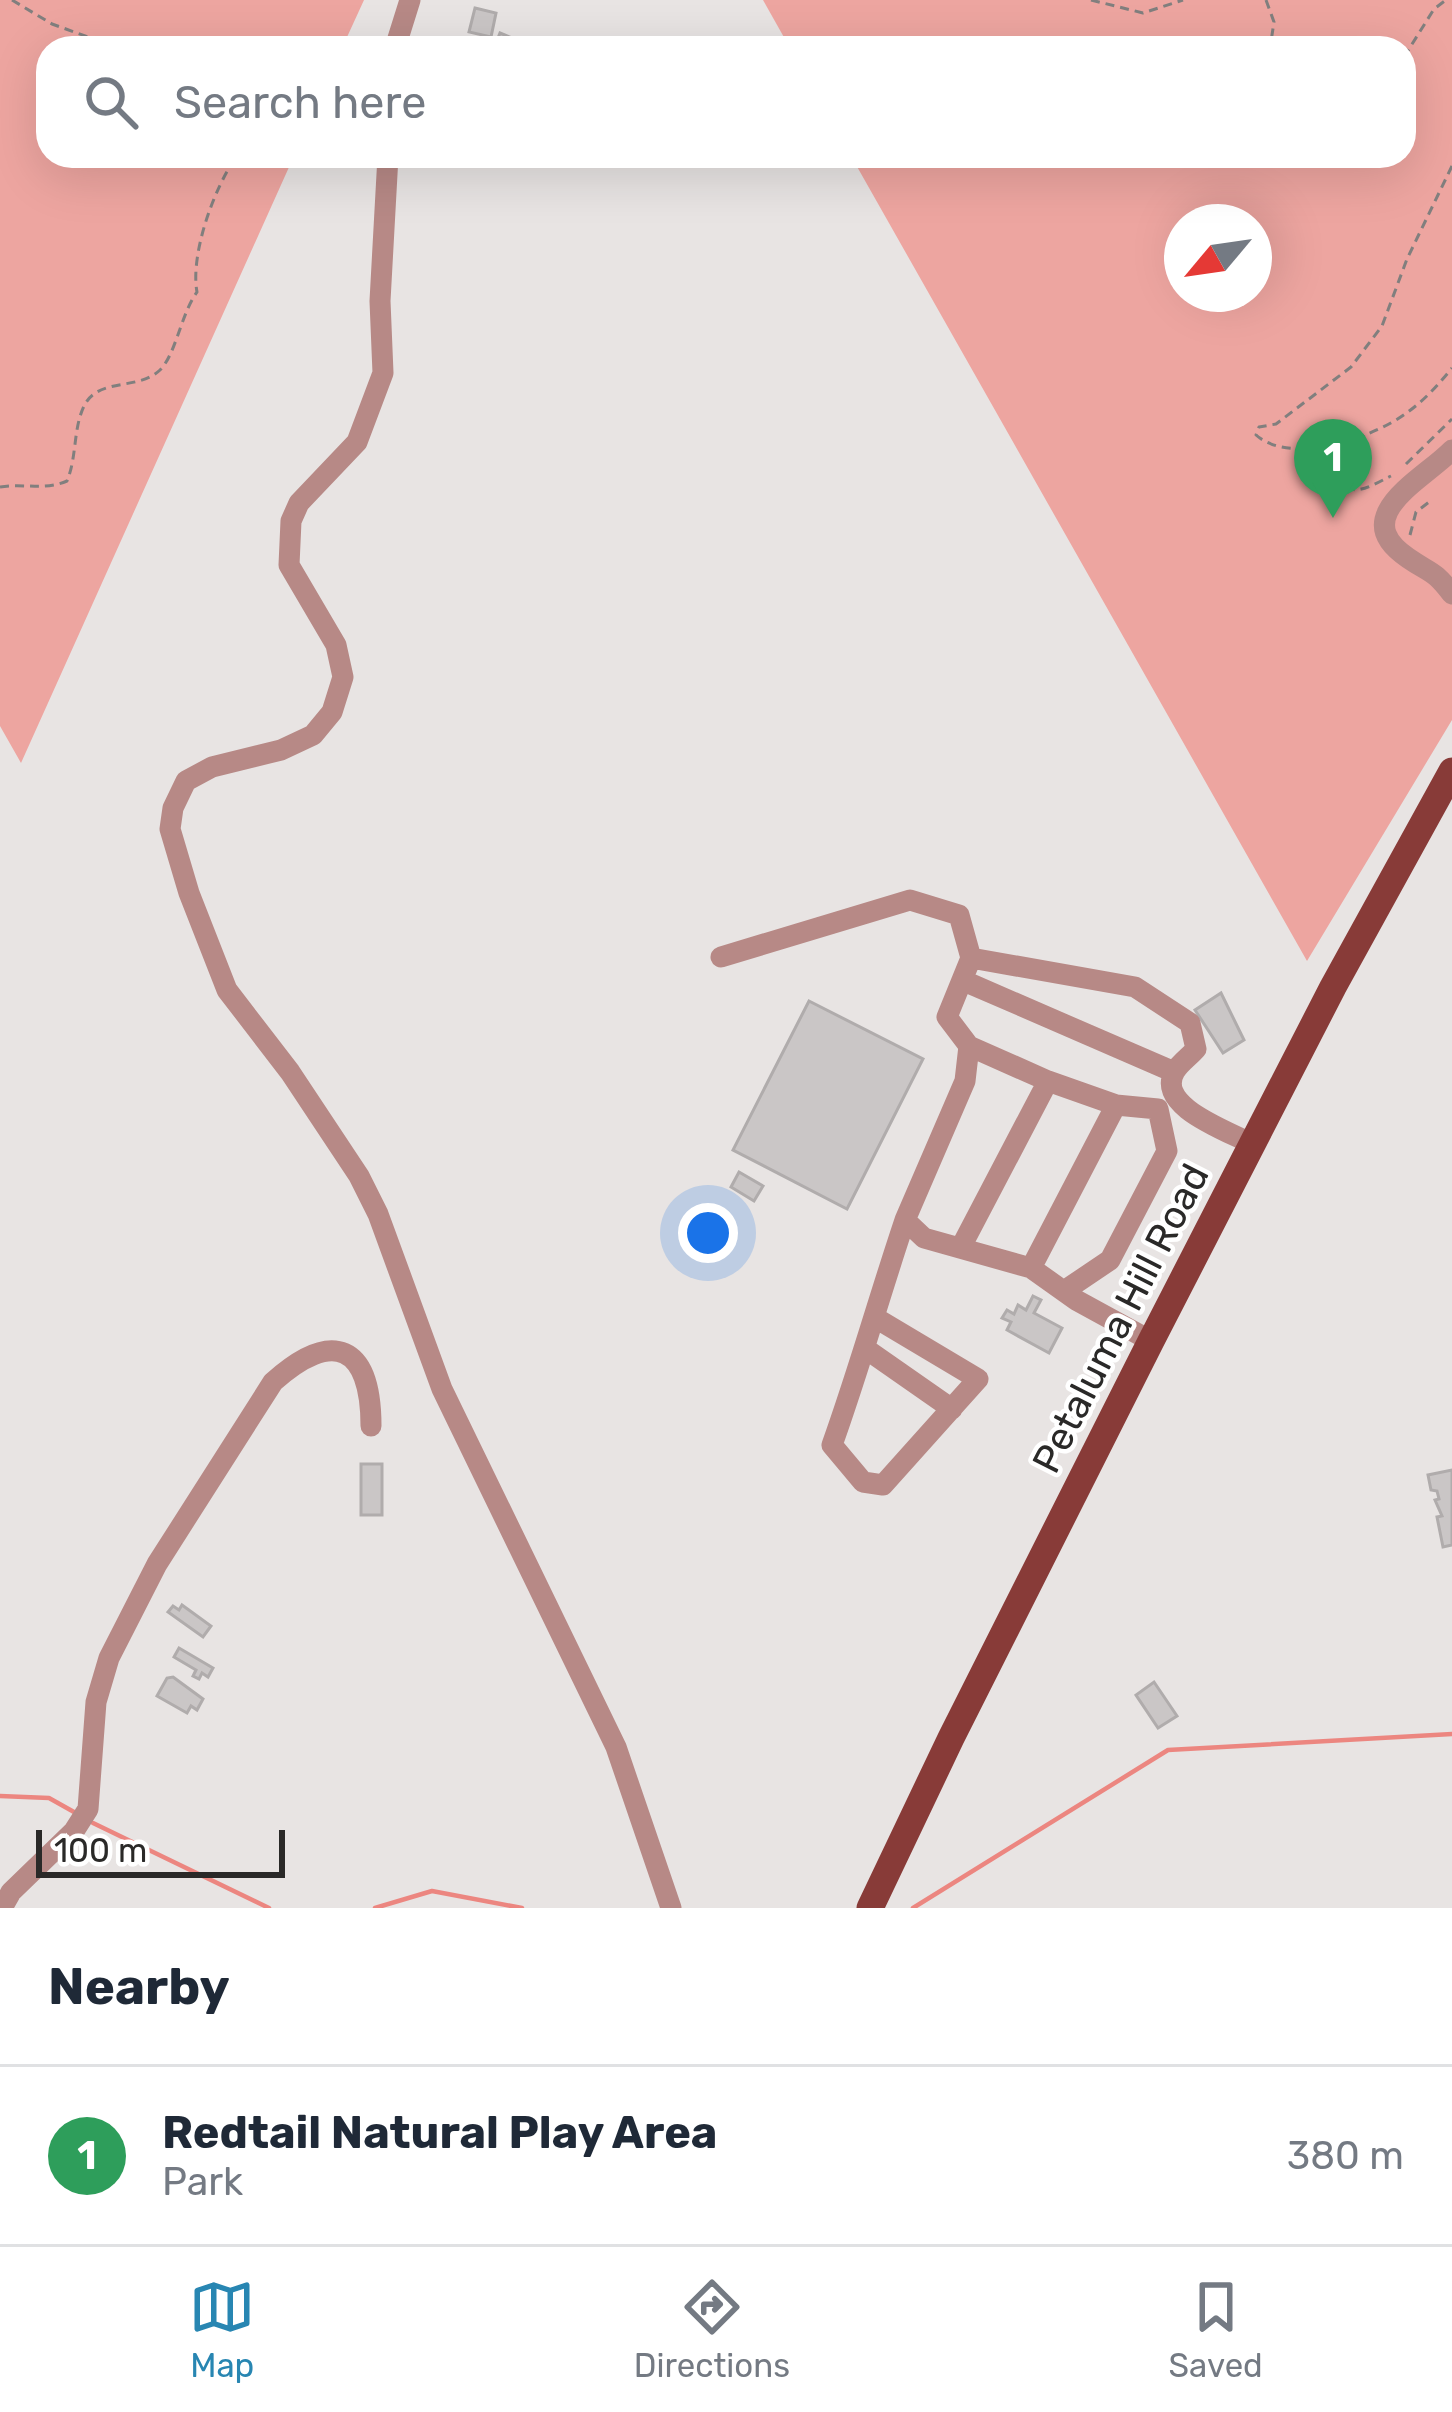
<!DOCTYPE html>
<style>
:root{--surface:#fff;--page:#f2f2f3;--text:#1f2937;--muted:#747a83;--line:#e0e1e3;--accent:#2886b2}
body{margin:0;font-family:Rubik,sans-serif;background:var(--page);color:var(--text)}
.compass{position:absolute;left:1164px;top:204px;width:108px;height:108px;border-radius:50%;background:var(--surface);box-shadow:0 12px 48px #0002;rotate:241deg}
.scale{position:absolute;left:36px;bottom:30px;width:249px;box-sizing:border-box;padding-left:12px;border:6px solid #2a2928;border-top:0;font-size:33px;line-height:42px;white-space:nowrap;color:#2a2928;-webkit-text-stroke:9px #fff;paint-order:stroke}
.you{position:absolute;left:708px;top:1233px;width:42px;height:42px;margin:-30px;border:9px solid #fff;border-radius:50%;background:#1a73e8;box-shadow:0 0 0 18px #1a73e833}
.badge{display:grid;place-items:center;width:78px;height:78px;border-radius:50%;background:var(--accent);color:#fff;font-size:39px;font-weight:700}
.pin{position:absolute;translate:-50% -99px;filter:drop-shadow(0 3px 6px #0008)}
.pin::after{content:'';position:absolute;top:63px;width:42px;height:36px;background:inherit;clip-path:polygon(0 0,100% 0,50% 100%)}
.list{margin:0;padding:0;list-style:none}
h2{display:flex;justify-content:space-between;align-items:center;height:156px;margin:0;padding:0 48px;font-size:51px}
h2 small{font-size:39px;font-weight:400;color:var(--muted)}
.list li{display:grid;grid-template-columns:78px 1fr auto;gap:36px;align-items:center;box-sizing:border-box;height:180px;padding:0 48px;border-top:3px solid var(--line)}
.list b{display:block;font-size:45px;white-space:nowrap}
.list p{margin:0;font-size:39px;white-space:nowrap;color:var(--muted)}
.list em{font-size:39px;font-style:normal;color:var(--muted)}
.icon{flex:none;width:66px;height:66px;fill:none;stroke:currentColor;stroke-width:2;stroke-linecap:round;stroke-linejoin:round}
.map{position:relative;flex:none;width:1452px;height:1908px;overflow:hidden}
.search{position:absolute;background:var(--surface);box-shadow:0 12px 48px #0002;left:36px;right:36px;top:36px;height:132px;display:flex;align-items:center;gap:30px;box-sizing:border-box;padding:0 42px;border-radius:36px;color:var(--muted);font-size:45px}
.sheet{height:336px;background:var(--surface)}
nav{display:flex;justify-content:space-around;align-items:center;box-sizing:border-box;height:168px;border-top:3px solid var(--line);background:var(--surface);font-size:33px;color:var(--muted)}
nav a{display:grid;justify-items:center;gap:6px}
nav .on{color:var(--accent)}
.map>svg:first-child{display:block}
.green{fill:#eda5a0;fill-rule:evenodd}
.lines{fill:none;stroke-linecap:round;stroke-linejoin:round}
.stream{stroke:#ec8680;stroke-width:4.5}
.building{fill:#cac6c6;stroke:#b0acac;stroke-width:3}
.path{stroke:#817f7e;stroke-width:3;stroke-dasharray:9 6;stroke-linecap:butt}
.minor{stroke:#b78986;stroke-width:21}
.major{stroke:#883b38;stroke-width:27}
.labels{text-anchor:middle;stroke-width:9;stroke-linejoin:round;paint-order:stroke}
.street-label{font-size:39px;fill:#2a2928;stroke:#fff}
</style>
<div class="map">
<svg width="1452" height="1908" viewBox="0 0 1452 1908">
<rect width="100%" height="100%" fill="#e8e4e3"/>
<path class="green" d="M 0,0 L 364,0 L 342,48 L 48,48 L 48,156 L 294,156 L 21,763 L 0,726 Z
M 763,0 L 1452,0 L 1452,720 L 1307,961 L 851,156 L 1404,156 L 1404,48 L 790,48 ZM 1182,222 L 1254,222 L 1254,294 L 1182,294 Z"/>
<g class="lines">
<path class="stream" d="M 0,1796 L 49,1798 L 74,1812
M 93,1823 L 269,1908
M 375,1908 L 432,1891 L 522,1908
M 913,1908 L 1168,1750 L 1452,1734"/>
</g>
<path class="building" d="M 475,8 L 496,13 L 491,37 L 469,32 Z
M 500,33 L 522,42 L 520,48 L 494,48 Z
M 1221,993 L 1244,1040 L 1223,1053 L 1195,1010 Z
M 809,1001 L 923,1059 L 847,1209 L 733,1150 Z
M 739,1172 L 763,1186 L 754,1201 L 731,1187 Z
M 1033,1296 L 1041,1300 L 1034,1313 L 1062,1328 L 1049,1353 L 1007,1330 L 1011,1322 L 1002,1318 L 1007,1310 L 1014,1314 L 1018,1305 L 1026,1310 Z
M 361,1464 L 382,1464 L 382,1515 L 361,1515 Z
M 1452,1470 L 1452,1545 L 1443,1547 L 1437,1517 L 1442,1516 L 1435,1500 L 1439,1499 L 1437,1491 L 1431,1490 L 1428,1475 Z
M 182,1605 L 211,1626 L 203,1637 L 168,1612 L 173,1606 L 179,1610 Z
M 179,1648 L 213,1668 L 208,1677 L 202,1673 L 199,1679 L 193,1676 L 196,1670 L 174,1657 Z
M 173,1677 L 203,1699 L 197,1710 L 191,1706 L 187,1713 L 157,1696 L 167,1678 Z
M 1154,1682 L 1177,1716 L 1158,1728 L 1136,1695 Z"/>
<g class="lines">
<path class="path" d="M 12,0 L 52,24 L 119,48
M 1091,0 L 1143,13 L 1183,0
M 1266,0 L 1274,22 L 1270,48
M 1404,57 L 1434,9 L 1446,0
M 1452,166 L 1407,259 L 1382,326 L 1351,367 L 1276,424 L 1259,427 L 1256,435 C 1291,466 1372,438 1405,414 C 1424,401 1438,385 1452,368
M 1364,435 L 1340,475 C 1347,503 1374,484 1391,476
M 1406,464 L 1452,419
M 0,487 C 26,483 43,491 67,481 C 77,457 73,429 84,406 C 98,377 138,391 160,370 C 176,354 181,314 197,292 C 190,255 214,187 237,156
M 1410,535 L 1416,512 L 1429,502"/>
<path class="minor" d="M 395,48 L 410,0
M 388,156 L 380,301 L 383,373 L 357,442 L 299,503 L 291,521 L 289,565 L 336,645 L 343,677 L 332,712 L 313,735 L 281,750 L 212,767 L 186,781 L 173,808 L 170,829 L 189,893 L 227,990 L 290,1072 L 359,1176 L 378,1214 L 442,1389 L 616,1747 L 671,1908
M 1452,450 C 1423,480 1346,516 1408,558 C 1431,574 1433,569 1452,594
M 721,957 L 910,900 L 959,915 L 971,958
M 964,981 L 1174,1072
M 969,1046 L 1048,1081
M 961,1247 L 1048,1081 L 1116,1105 L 1031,1268
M 1064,1291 L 1110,1260 L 1167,1151 L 1158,1109 L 1116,1105
M 874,1317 L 978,1379 L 883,1485 L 863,1482 L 832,1445 C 859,1370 880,1294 905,1220
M 1151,1341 L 1076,1300 L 1031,1268 L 924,1238 L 905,1220 L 965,1081 L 969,1046 L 947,1017 L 971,958 L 1135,987 L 1190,1023 L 1196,1049 C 1190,1056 1180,1063 1175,1071 C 1154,1106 1228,1131 1252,1144
M 866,1349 L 952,1409
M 2,1908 L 11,1892 L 74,1831 L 88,1809 L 96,1702 L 109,1658 L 157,1564 L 273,1382 C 333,1328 371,1345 371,1426"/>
<path class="major" d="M 870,1908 L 951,1738 L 1151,1341 L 1333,987 L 1452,771"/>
</g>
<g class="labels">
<g class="street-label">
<text transform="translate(1120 1318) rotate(-63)" y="14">Petaluma Hill Road</text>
</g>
</g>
</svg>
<svg class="compass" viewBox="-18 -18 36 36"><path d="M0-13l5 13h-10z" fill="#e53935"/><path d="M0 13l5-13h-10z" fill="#747a83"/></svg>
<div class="scale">100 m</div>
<div class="you"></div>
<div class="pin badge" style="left:1333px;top:518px;background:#2e9e5b">1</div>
<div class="search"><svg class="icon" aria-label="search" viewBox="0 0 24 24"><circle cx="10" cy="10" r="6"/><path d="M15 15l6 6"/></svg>Search here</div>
</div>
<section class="sheet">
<h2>Nearby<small></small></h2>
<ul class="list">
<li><span class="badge" style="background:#2e9e5b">1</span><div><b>Redtail Natural Play Area</b><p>Park</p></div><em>380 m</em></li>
</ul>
</section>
<nav>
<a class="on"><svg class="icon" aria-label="map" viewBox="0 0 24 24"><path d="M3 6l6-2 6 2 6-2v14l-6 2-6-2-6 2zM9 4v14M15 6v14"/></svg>Map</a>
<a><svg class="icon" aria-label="directions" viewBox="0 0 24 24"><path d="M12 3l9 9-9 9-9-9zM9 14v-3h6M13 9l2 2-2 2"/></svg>Directions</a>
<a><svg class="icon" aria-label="saved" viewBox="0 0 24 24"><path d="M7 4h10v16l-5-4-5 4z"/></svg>Saved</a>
</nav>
